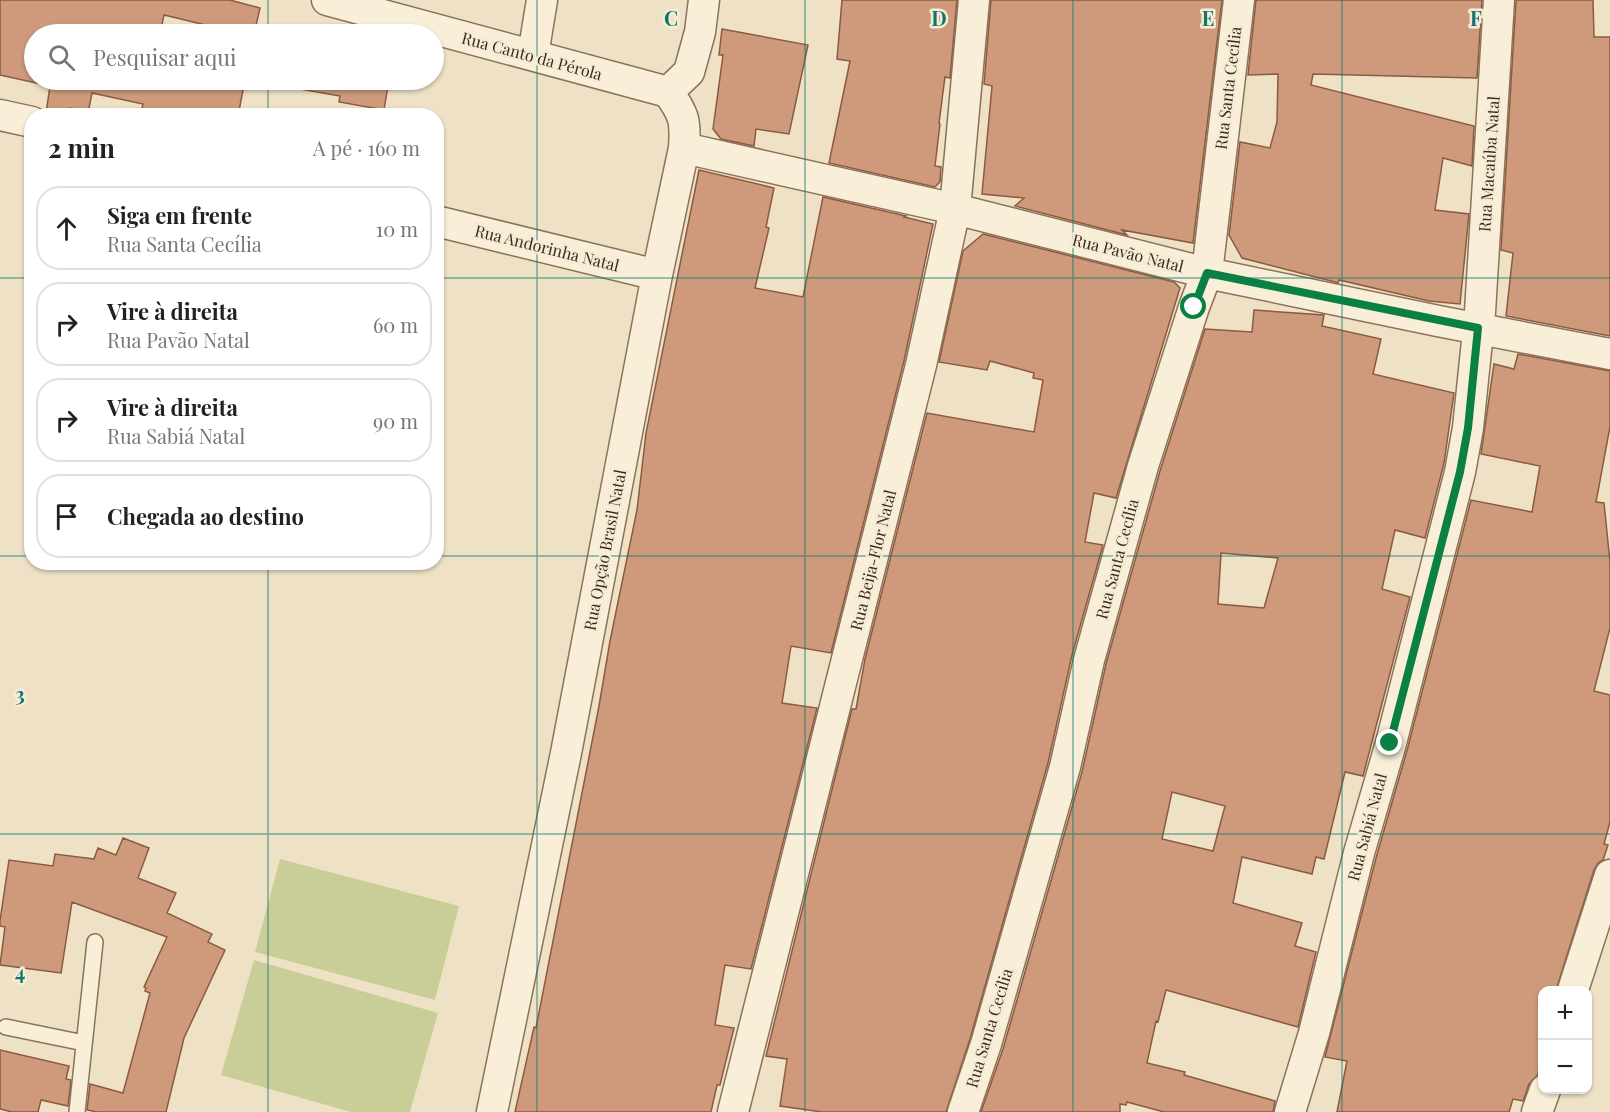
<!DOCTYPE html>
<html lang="pt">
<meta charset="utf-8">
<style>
:root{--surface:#fff;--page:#f2f2f2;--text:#222;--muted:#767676;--line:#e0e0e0}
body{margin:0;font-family:"Playfair Display",serif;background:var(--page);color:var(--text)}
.controls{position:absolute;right:18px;bottom:18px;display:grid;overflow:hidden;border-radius:12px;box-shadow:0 2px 4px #0004}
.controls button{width:54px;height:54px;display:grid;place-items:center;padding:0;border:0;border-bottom:2px solid var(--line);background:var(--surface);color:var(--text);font:30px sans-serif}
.stop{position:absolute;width:18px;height:18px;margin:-14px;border:4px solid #0b8043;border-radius:50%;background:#fff}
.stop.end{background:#0b8043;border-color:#fff;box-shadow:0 2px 6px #0008}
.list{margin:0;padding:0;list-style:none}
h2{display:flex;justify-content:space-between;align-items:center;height:78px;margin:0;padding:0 24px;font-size:26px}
h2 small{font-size:20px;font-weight:400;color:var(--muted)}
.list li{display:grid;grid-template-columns:39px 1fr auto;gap:18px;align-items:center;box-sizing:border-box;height:84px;margin:0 12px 12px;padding:0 12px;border:2px solid var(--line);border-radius:24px}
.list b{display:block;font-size:22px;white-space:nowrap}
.list p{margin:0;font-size:20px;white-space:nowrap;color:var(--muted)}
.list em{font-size:20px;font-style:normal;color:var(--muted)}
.icon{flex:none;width:33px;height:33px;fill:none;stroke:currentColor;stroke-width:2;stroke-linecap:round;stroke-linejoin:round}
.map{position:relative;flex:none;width:1610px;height:1112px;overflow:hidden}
.search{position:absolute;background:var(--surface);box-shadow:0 2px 4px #0004;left:24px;top:24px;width:420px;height:66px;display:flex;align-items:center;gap:15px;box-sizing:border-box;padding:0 21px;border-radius:33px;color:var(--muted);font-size:22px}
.panel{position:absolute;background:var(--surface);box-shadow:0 2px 4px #0004;left:24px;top:108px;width:420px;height:462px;border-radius:24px}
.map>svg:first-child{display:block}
.green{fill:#c9ce99}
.building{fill:#ce9a7b;stroke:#8a5b40;stroke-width:1.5;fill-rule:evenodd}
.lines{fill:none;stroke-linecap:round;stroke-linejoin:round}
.lane-casing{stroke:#8b735b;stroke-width:18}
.street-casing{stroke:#8b735b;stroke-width:33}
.lane{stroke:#f9efd9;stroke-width:15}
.street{stroke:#f9efd9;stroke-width:30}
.route{stroke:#0b8043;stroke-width:8}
.grid{fill:none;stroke:#0f766e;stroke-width:1.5;stroke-opacity:0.55}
.labels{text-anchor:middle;stroke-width:5;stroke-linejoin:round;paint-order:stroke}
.street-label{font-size:16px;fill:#3b2b1f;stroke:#f6ecd6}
.grid-label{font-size:20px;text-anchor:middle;font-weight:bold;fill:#0f766e;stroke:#f6ecd6;stroke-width:5;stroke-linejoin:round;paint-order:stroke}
</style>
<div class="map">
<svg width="1610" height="1112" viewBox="0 0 1610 1112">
<rect width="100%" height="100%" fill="#efe1c6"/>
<path class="green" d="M 280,859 L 459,906 L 435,1000 L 255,952 Z
M 254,960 L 438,1013 L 410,1112 L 351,1112 L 221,1075 Z"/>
<path class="building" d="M 0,0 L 230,0 L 260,8 L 254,34 L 243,34 L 164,15 L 160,34 L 34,34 L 34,80 L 245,80 L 238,116 L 140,116 L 143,104 L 92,93 L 88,113 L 70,108 L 68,116 L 46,113 L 50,86 L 0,75 Z
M 842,0 L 957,0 L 950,78 L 945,77 L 939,123 L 940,124 L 935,166 L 941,167 L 940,182 L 935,187 L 829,163 L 850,61 L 837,59 Z
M 991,0 L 1222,0 L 1193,243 L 1122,230 L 1127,235 L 1015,206 L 1024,198 L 982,194 L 992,86 L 984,84 Z
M 1256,0 L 1482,0 L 1477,78 L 1313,74 L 1311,85 L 1474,126 L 1472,166 L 1443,158 L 1435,210 L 1469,214 L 1460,304 L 1429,301 L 1339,280 L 1338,283 L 1331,281 L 1242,258 L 1229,235 L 1240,142 L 1270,148 L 1277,122 L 1278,74 L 1248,75 Z
M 1516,0 L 1593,0 L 1594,37 L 1610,37 L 1610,336 L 1506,316 L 1513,253 L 1501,250 Z
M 722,29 L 808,45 L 789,134 L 756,129 L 754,146 L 721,139 L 713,129 L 723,55 L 719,55 Z
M 285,80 L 389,80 L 384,110 L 339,102 L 340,96 L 283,86 Z
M 699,170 L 774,188 L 766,227 L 769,228 L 755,288 L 803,297 L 823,197 L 906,216 L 904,217 L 933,224 L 904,361 L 831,653 L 791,646 L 782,703 L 817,708 L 751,969 L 725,965 L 715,1025 L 734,1028 L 720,1085 L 717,1085 L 711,1112 L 515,1112 L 534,1027 L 536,1028 L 599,706 L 610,641 L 637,510 L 646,433 Z
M 983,234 L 1174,282 L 1180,288 L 1116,498 L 1094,493 L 1085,542 L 1103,545 L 1072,655 L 1048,763 L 970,1039 L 946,1112 L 822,1112 L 780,1106 L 787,1059 L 766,1056 L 852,709 L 856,709 L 865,659 L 927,413 L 1034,432 L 1043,380 L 1033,378 L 1034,373 L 990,361 L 987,370 L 939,362 L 963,251 Z
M 1254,310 L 1324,315 L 1322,326 L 1381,339 L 1373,374 L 1454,393 L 1444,463 L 1425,538 L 1395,530 L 1382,589 L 1410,597 L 1363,776 L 1345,772 L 1324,859 L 1316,857 L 1312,874 L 1242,857 L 1233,903 L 1302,923 L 1295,946 L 1316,952 L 1298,1027 L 1166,990 L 1158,1022 L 1156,1021 L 1147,1063 L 1185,1072 L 1184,1075 L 1275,1101 L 1273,1112 L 1164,1112 L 1127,1102 L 1126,1105 L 1120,1104 L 1120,1112 L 981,1112 L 1003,1049 L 1082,772 L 1106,664 L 1160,471 L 1205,329 L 1252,332 ZM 1221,553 L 1278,558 L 1264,608 L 1218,604 ZM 1172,792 L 1225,806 L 1213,851 L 1162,839 Z
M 1518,354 L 1610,371 L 1610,427 L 1596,502 L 1604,503 L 1610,562 L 1610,628 L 1594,691 L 1610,695 L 1610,822 L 1604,844 L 1608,845 L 1603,860 L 1598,863 L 1594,870 L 1556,990 L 1542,990 L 1542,1058 L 1538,1075 L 1529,1084 L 1523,1101 L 1513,1099 L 1509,1112 L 1337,1112 L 1347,1061 L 1325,1057 L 1376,858 L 1408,747 L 1471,500 L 1532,512 L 1540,466 L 1481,454 L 1494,364 L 1514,369 Z
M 123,838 L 149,848 L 138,878 L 176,893 L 167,913 L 212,934 L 208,942 L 225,950 L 184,1038 L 166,1112 L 97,1112 L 87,1110 L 90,1084 L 123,1093 L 150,993 L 145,991 L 146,988 L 144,987 L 167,937 L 72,902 L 61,973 L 0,965 L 5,927 L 0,926 L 0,921 L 9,860 L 53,866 L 55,854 L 94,859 L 98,848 L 116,855 Z
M 0,1050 L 69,1066 L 66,1079 L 71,1080 L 68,1106 L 41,1100 L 38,1112 L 12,1112 L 0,1109 Z"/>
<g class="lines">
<g class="lane-casing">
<path id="lane" d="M 6,1027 L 84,1043
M 77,1112 L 95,942"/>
</g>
<g class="street-casing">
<path id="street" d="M 327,0 L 668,92
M 533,55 L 542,0
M 0,115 L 32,122
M 684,148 L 955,209 L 1207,273 L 1438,321 L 1610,354
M 436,221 L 657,275
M 1573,990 L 1610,875
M 492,1112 L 566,753 L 657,275 L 684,148 C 686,121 684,114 668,92 L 689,72 L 700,32 L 704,0
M 733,1112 L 921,365 L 955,209 L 974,0
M 963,1112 L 986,1044 L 1065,767 L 1089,660 L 1143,466 L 1194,307 L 1207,273 L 1239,0
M 1290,1112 L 1314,1033 L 1359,853 L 1391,743 L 1460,472 L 1468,428 L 1480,312 L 1499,0
M 1537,1112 L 1545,1090"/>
</g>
<use href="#lane" class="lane"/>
<use href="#street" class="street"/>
</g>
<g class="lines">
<path class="route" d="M 1194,307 L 1207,273 L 1478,328 L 1468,428 L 1460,472 L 1390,743"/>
</g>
<path class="grid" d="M 268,0 L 268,34M 537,0 L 537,1112M 805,0 L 805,1112M 1073,0 L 1073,1112M 1342,0 L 1342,1112M 268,80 L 268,116M 0,278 L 32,278M 436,278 L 1610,278M 0,556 L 32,556M 436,556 L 1610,556M 268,562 L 268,1112M 0,834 L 1610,834"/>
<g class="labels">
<g class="street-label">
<text transform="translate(532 56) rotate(15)" y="6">Rua Canto da Pérola</text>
<text transform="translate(1228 88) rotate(-83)" y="6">Rua Santa Cecília</text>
<text transform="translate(1489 164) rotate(-86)" y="6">Rua Macaúba Natal</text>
<text transform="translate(547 248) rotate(14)" y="6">Rua Andorinha Natal</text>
<text transform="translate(1128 253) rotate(14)" y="6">Rua Pavão Natal</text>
<text transform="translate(605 550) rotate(-79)" y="6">Rua Opção Brasil Natal</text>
<text transform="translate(1117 559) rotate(-75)" y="6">Rua Santa Cecília</text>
<text transform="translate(873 560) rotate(-76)" y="6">Rua Beija-Flor Natal</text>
<text transform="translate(1367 827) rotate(-75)" y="6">Rua Sabiá Natal</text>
<text transform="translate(989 1028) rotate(-73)" y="6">Rua Santa Cecília</text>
</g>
</g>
<g class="grid-label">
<text x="671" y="26">C</text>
<text x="939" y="26">D</text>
<text x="1208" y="26">E</text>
<text x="1476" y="26">F</text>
<text x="20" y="702">3</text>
<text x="20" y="980">4</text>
</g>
</svg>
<div class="controls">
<button>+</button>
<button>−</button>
</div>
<div class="stop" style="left:1194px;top:307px"></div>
<div class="stop end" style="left:1390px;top:743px"></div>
<div class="search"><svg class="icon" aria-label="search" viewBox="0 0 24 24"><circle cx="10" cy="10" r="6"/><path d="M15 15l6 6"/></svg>Pesquisar aqui</div>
<section class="panel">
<h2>2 min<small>A pé · 160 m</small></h2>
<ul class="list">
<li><svg class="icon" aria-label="ahead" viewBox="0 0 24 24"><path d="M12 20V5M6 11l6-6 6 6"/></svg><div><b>Siga em frente</b><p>Rua Santa Cecília</p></div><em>10 m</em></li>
<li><svg class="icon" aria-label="right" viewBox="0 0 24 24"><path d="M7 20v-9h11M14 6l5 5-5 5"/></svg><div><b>Vire à direita</b><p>Rua Pavão Natal</p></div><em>60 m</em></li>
<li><svg class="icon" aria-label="right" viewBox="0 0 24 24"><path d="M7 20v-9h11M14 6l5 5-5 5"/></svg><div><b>Vire à direita</b><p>Rua Sabiá Natal</p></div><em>90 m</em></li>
<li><svg class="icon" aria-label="arrive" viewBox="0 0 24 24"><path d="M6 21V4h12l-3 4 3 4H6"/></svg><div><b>Chegada ao destino</b></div></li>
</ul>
</section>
</div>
